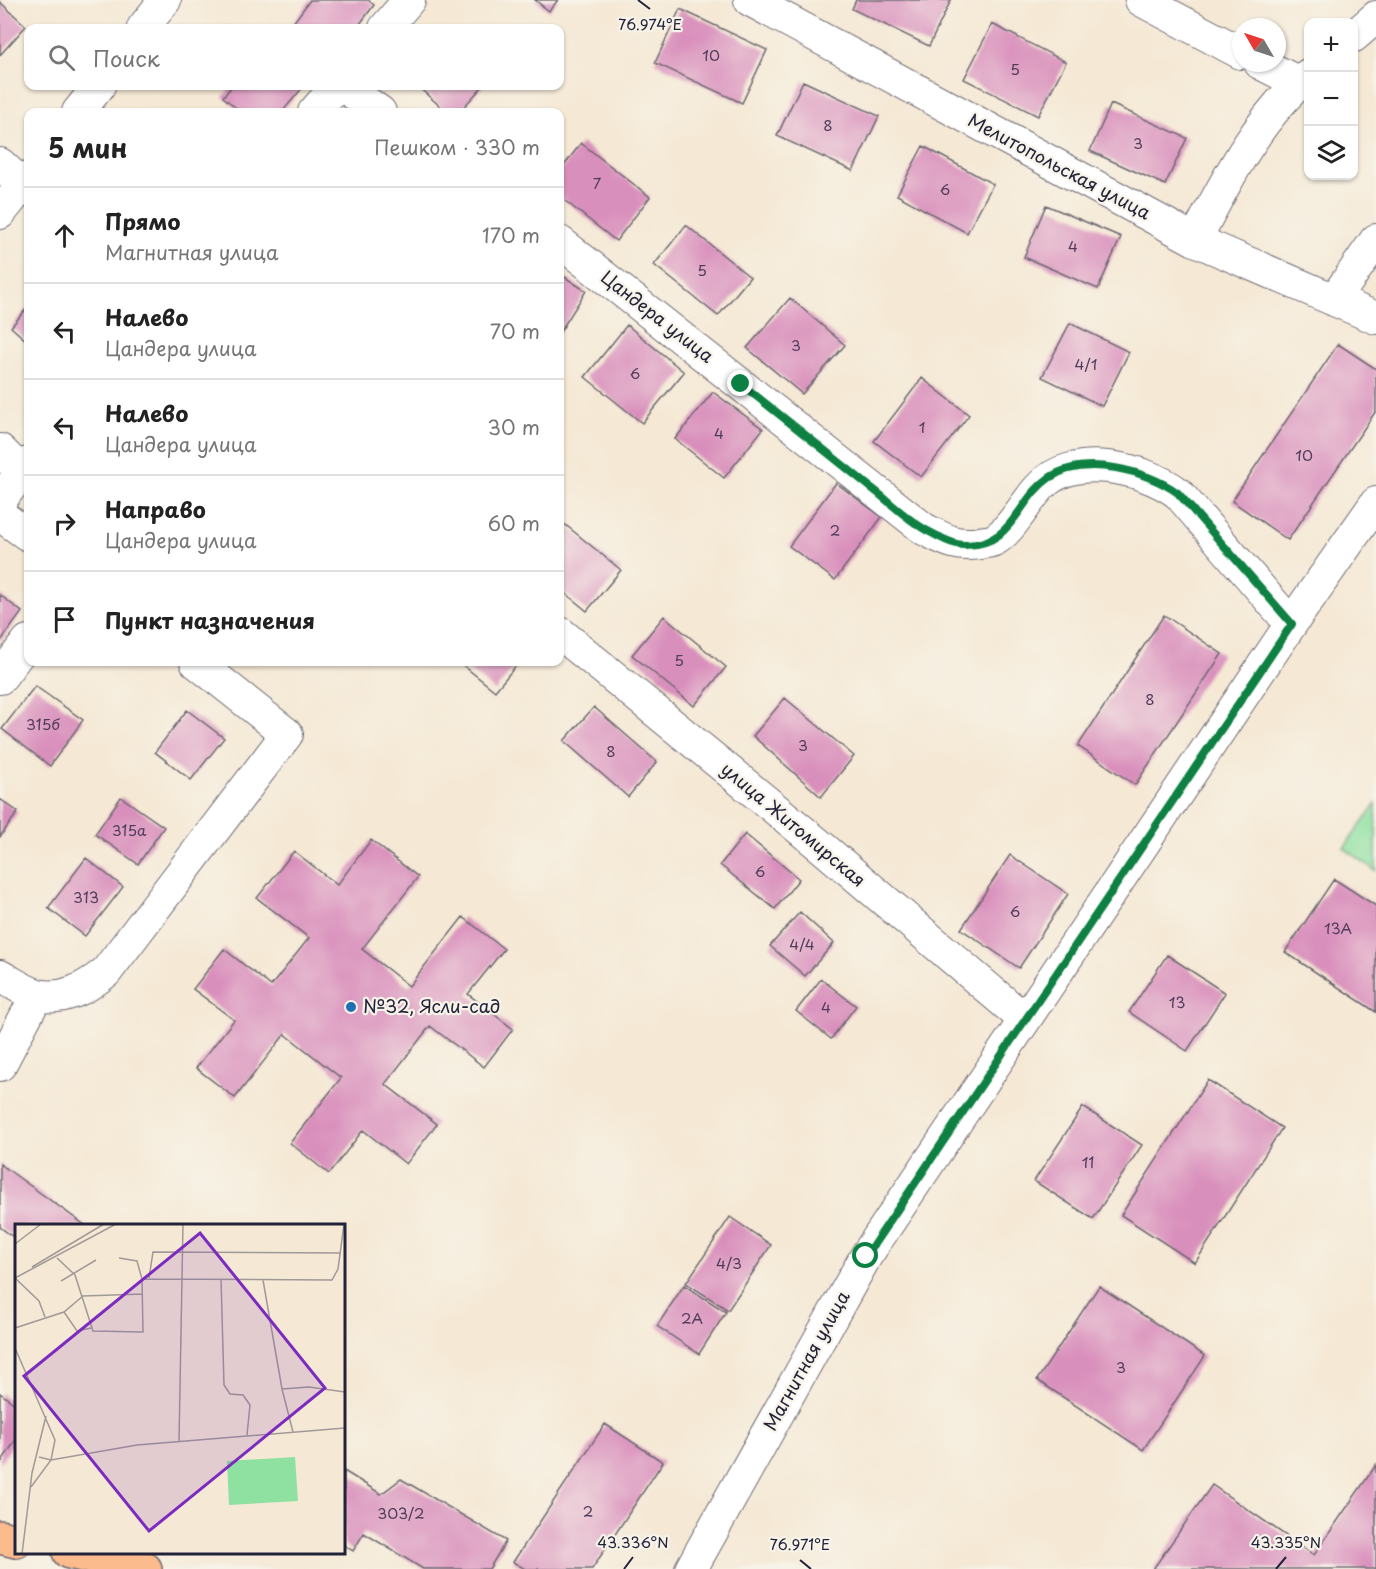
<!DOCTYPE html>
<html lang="ru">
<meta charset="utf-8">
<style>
:root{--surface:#fff;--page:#f6f6f6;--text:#222;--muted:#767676;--line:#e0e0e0}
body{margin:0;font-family:"Playpen Sans",sans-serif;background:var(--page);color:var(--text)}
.controls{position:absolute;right:18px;top:18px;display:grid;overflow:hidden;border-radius:12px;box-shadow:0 2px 4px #0004}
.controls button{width:54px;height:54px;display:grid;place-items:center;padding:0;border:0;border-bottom:2px solid var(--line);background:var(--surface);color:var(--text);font:30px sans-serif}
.compass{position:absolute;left:1232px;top:18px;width:54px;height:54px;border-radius:50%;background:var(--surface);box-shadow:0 2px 4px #0004;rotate:309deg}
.stop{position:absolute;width:18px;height:18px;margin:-14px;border:4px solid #0b8043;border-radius:50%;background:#fff}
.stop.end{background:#0b8043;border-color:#fff;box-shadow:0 2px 6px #0008}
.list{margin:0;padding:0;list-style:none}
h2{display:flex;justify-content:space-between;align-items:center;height:78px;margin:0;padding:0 24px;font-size:26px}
h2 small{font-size:20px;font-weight:400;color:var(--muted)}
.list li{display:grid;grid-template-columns:39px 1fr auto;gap:18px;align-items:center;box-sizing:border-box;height:96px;padding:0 24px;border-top:2px solid var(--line)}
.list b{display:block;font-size:22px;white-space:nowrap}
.list p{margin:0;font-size:20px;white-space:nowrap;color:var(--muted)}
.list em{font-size:20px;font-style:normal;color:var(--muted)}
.icon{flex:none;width:33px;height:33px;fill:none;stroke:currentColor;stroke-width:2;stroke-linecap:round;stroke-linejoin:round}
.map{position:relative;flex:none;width:1376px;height:1569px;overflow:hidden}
.search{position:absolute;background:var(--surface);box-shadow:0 2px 4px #0004;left:24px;top:24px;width:540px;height:66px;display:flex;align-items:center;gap:15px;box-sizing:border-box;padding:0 21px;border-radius:12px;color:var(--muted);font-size:22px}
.panel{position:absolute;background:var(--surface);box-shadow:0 2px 4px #0004;left:24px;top:108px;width:540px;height:558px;border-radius:12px}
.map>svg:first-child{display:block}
.green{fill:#8fe1a1;stroke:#58826e;stroke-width:1.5}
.building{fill:#d98fbc}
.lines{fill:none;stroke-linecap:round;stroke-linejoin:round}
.minor-casing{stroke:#6c6771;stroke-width:34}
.major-casing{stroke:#6c6771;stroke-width:36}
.minor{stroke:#fff;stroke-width:32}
.major{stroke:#fbbb8c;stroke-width:33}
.route{stroke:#0b8043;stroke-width:8}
.ticks{fill:none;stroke:#22223b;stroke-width:2}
.poi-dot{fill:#1f6fb2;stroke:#f7f3e8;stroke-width:2}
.labels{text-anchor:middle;stroke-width:4.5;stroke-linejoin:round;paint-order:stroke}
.number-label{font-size:15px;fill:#503d5b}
.street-label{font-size:18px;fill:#22223b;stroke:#f7f3e8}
.poi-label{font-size:18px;fill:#22223b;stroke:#f7f3e8;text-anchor:start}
.inset-road{fill:none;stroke:#a19997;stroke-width:1.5}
.view{fill:#7b2cbf;fill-opacity:0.15;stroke:#7b2cbf;stroke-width:3}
.inset-edge{fill:none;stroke:#22223b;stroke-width:3}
.ticks-label{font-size:15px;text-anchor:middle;fill:#22223b;stroke:#f7f3e8;stroke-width:4.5;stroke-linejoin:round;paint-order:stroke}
</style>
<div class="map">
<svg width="1376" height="1569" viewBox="0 0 1376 1569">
<rect width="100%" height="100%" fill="#f7f3e8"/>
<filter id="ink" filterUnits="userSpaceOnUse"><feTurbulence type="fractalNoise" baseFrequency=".0167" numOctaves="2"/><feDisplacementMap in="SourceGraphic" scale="12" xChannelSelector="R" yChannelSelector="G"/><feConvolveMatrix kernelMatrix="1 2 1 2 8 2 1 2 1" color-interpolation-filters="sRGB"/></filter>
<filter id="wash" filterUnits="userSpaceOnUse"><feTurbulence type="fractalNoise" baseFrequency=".008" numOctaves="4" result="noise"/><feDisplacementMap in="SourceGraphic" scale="24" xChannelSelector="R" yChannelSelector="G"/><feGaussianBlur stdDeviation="1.35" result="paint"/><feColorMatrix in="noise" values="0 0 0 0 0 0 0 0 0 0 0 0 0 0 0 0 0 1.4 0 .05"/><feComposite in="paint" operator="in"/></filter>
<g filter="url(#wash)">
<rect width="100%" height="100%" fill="#f5e8d4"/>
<path class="green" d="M 1376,804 L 1376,871 L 1344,848 Z"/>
<g id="blocks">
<path class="building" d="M 310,0 L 368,0 L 374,5 L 357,28 L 293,28 L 290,27 Z
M 535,0 L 558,0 L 549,11 Z
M 856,0 L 951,0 L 929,46 L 852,9 Z
M 0,2 L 26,26 L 0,55 Z
M 680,9 L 767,50 L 742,103 L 655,63 Z
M 992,24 L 1066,62 L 1038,116 L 964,79 Z
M 803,81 L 879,116 L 853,171 L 777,136 Z
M 232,86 L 304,86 L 282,112 L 241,112 L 223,97 Z
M 417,86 L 483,86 L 459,112 L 447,112 Z
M 1111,104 L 1187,138 L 1165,185 L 1090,151 Z
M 581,143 L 650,197 L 616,241 L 560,197 L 560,171 Z
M 923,146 L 993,184 L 967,233 L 897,195 Z
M 1046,205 L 1121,237 L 1098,289 L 1024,257 Z
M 686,225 L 750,277 L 718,316 L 654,265 Z
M 560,274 L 586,291 L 560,332 Z
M 790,298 L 845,345 L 802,394 L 747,348 Z
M 28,307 L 28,342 L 11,327 Z
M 1070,323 L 1129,352 L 1102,406 L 1042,377 Z
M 627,325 L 684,372 L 642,423 L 585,377 Z
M 1338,344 L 1376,369 L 1376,411 L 1288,540 L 1232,501 Z
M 922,378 L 969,415 L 921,477 L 874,441 Z
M 713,392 L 763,429 L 724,478 L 675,439 Z
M 836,483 L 882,517 L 835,580 L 789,546 Z
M 562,522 L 621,570 L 587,611 L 560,589 L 560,525 Z
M 0,595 L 22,612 L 0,642 Z
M 1164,615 L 1222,654 L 1135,785 L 1078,746 Z
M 664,616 L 726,667 L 694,706 L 632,655 Z
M 459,662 L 519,662 L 495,691 Z
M 35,686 L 83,720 L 50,766 L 2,729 Z
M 785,698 L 854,756 L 821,797 L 753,736 Z
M 594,707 L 657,762 L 628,797 L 564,741 Z
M 187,710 L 224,738 L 191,780 L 155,752 Z
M 121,797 L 164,827 L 138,864 L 95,834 Z
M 0,799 L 18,812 L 0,837 Z
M 745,834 L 799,879 L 775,909 L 720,865 Z
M 371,840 L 418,877 L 362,949 L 409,986 L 463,917 L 504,949 L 468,994 L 513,1029 L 484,1067 L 430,1026 L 385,1084 L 437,1124 L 406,1164 L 363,1130 L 329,1174 L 290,1143 L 341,1078 L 285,1034 L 235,1098 L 196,1068 L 234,1020 L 193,989 L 224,949 L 271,986 L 309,938 L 257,898 L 294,851 L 337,885 Z
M 1010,855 L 1068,894 L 1019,968 L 961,929 Z
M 86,858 L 123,887 L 85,936 L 48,908 Z
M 1334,879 L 1376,906 L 1376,1012 L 1285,952 Z
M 800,912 L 834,943 L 805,976 L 770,946 Z
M 1167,955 L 1225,993 L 1187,1051 L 1129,1012 Z
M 821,979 L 856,1006 L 831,1039 L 796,1011 Z
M 1208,1080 L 1282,1128 L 1195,1263 L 1121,1215 Z
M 1083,1107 L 1142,1145 L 1093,1219 L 1034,1181 Z
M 0,1164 L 86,1226 L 16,1226 L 16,1239 L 0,1227 Z
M 730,1217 L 771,1245 L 728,1310 L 686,1283 Z
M 684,1285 L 726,1312 L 699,1354 L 657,1326 Z
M 1099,1286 L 1205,1356 L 1143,1450 L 1037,1380 Z
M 0,1393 L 16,1405 L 16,1440 L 0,1464 Z
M 605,1424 L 663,1462 L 592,1569 L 525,1569 L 513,1562 Z
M 1376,1465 L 1376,1569 L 1153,1569 L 1212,1485 L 1314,1555 Z
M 344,1471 L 381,1494 L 401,1479 L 506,1541 L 489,1569 L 423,1569 L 364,1533 L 353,1551 L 344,1545 Z"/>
</g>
</g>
<g filter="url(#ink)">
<use href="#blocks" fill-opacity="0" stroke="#6c6771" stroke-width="1.5"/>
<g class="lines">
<g class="minor-casing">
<path id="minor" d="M 750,0 L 1195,240 L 1376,318
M 1141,0 L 1241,53
M 143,28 L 165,0
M 385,28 L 409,0
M 1354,36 L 1376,17
M 1260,63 L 1299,83
M 343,86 L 380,112
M 78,112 L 99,86
M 314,112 L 337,86
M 0,164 L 28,190
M 0,213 L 28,178
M 1195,240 C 1226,181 1257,119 1308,75
M 560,242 L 924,529 C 946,540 956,547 980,543 C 984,542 991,542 994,540 C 1010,532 1026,502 1039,488 C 1071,451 1143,467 1178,493 L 1291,624
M 1334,300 L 1376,240
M 0,450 L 22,472
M 0,501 L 28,463
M 0,515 L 28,535
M 560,633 L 823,848 L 1024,1019
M 0,678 L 28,641
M 0,976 C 12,982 25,992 38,995 C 64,1001 86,988 106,972 L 287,734 L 196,662
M 0,1065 L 37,995
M 691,1569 L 866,1256 L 1291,624 L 1376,503"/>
</g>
<g class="major-casing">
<path id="major" d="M 0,1537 L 16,1541
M 69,1552 L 145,1569"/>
</g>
<use href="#minor" class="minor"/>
<use href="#major" class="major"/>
</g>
</g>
<g class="lines" filter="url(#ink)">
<path class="route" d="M 741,384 C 784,418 827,452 869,486 C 888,500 906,519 926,530 C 937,536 952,545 964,545 C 1014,546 1016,501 1049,478 C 1084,454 1146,470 1178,493 L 1292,624 L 866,1256"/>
</g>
<path class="ticks" d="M 638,0 L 650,9M 800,1560 L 811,1569M 624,1569 L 633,1557M 1276,1569 L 1286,1557"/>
<circle class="poi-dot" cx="351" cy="1007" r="6"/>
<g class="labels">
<g class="number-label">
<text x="711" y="61">10</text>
<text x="1015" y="75">5</text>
<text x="828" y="131">8</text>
<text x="1138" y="149">3</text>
<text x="597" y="189">7</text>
<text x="945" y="195">6</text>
<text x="1073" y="252">4</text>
<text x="702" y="276">5</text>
<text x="796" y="351">3</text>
<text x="1086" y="370">4/1</text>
<text x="635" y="379">6</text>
<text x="922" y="433">1</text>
<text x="719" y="439">4</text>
<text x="1304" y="461">10</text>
<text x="835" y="536">2</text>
<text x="679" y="666">5</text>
<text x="1150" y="705">8</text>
<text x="43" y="730">315б</text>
<text x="803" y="751">3</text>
<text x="611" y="757">8</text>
<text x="129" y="836">315а</text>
<text x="760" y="877">6</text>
<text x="86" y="903">313</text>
<text x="1015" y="917">6</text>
<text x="1338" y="934">13А</text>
<text x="802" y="950">4/4</text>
<text x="1177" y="1008">13</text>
<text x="826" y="1013">4</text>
<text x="1088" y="1168">11</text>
<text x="729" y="1269">4/3</text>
<text x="692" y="1324">2А</text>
<text x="1121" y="1373">3</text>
<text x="588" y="1517">2</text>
<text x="401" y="1519">303/2</text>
</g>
<g class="street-label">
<text transform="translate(1059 167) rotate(28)" y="6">Мелитопольская улица</text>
<text transform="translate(657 317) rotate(38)" y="6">Цандера улица</text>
<text transform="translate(793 825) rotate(40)" y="6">улица Житомирская</text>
<text transform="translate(807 1361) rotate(-61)" y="6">Магнитная улица</text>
</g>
<g class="poi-label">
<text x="363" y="1013">№32, Ясли-сад</text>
</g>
</g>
<g transform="translate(15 1224)">
<rect width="330" height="330" fill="#f5e8d4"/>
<path d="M 280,233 L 283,277 L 214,281 L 212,237 Z" fill="#8fe1a1"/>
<path class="inset-road" d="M 0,20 L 26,0M 42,34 L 60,51 L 78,107 L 128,108 L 127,55 L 122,37 L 104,34M 17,43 L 89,0M 0,54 L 24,77 L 30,93M 0,54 L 101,0M 134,54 L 138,28 L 326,29M 127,55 L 317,56 L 323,45 L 329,0M 206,55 L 209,161 L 215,170 L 228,171 L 235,181 L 232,211M 248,56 L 267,165 L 278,208M 46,57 L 81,36M 49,88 L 62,107 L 76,104M 0,104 L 49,88 L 68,72 L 128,70M 0,124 L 40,216 L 36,236 L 16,263M 267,165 L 294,163 L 330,168M 164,217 L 168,0M 24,233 L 36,236 L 122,221 L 330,204M 7,330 L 17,249 L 31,192"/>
<path class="view" d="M 185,9 L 310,164 L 134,307 L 9,152 Z"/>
<rect width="330" height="330" class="inset-edge"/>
</g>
<g class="ticks-label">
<text x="650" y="30">76.974°E</text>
<text x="633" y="1548">43.336°N</text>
<text x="1286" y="1548">43.335°N</text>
<text x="800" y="1550">76.971°E</text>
</g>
</svg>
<div class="controls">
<button>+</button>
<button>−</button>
<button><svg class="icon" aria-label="layers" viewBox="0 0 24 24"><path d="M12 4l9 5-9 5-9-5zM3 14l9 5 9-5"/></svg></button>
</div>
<svg class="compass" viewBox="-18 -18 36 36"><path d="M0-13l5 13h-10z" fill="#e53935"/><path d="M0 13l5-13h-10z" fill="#767676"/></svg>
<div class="stop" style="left:866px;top:1256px"></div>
<div class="stop end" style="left:741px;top:384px"></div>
<div class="search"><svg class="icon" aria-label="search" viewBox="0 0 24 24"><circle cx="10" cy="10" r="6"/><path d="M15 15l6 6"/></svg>Поиск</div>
<section class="panel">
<h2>5 мин<small>Пешком · 330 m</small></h2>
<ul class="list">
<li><svg class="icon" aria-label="ahead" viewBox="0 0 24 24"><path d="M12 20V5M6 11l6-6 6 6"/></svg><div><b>Прямо</b><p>Магнитная улица</p></div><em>170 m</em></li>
<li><svg class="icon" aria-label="left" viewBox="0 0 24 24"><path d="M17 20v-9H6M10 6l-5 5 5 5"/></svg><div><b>Налево</b><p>Цандера улица</p></div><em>70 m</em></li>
<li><svg class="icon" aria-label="left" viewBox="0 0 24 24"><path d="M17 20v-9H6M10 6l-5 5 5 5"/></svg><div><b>Налево</b><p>Цандера улица</p></div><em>30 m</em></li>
<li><svg class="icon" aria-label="right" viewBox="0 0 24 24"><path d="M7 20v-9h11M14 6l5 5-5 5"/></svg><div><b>Направо</b><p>Цандера улица</p></div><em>60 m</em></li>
<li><svg class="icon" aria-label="arrive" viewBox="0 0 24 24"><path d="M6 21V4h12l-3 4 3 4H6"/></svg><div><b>Пункт назначения</b></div></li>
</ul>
</section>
</div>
